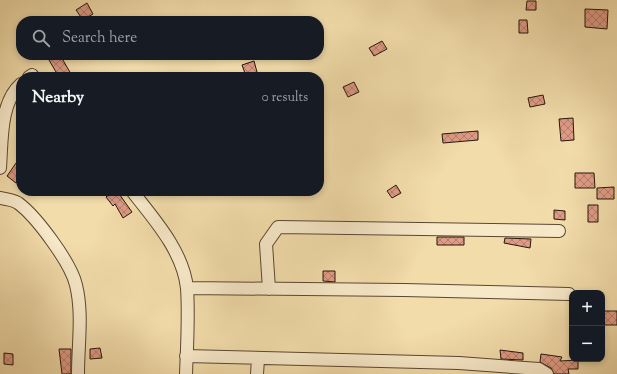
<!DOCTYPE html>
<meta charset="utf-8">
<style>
:root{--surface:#171b24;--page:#20242c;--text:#f1f3f6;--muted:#9ea1a6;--line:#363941}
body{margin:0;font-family:"Sorts Mill Goudy",serif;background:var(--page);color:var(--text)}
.controls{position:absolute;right:12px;bottom:12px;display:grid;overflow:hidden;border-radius:8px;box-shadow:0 2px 6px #0003}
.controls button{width:36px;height:36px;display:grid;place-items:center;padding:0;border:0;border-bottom:1px solid var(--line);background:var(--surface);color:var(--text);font:20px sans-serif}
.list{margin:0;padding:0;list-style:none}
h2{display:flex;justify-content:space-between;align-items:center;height:52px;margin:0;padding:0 16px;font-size:17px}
h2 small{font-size:13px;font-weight:400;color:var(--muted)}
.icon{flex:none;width:22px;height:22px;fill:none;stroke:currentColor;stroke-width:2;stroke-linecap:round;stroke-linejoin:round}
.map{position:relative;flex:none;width:617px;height:374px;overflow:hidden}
.search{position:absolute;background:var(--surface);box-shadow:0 2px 6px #0003;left:16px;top:16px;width:308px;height:44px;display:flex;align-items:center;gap:10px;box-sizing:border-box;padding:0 14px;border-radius:16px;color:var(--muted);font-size:15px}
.panel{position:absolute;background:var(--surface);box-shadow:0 2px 6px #0003;left:16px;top:72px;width:308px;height:124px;border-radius:16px}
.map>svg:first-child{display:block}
.building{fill:url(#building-cross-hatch);stroke:#26170b}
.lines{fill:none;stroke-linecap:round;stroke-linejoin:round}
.street-casing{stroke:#594833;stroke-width:14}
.street{stroke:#f7e8c8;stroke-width:12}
</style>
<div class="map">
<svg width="617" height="374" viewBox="0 0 617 374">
<defs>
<pattern id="building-cross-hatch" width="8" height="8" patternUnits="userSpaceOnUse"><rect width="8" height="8" fill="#df9b85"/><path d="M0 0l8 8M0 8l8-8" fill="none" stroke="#b57d6b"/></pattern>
</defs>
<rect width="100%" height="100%" fill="#f2dcaa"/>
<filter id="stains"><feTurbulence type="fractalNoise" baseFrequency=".005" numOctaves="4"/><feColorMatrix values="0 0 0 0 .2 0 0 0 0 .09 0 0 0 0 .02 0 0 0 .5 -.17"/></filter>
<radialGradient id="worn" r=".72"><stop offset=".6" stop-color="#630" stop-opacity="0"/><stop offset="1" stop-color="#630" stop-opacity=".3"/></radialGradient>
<path class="building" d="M 527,1 L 536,1 L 536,10 L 526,10 Z
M 87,3 L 93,14 L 83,20 L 76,10 Z
M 585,9 L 608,10 L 607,29 L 585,27 Z
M 519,20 L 527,20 L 528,33 L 519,33 Z
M 382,41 L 387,49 L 374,56 L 369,48 Z
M 46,55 L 60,55 L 71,74 L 65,77 L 59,77 Z
M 254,61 L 257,72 L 246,76 L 242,65 Z
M 354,82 L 359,92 L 348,97 L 343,87 Z
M 543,95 L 545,104 L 530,107 L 528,98 Z
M 573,118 L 574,140 L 561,141 L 559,119 Z
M 478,131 L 478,140 L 443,143 L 442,134 Z
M 21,156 L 21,176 L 16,183 L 7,176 Z
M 575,173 L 594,173 L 595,188 L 575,188 Z
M 396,185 L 401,193 L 392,198 L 387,191 Z
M 614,187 L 614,199 L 597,199 L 597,188 Z
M 113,191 L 117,191 L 132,212 L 123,218 L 115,204 L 113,206 L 106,197 Z
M 588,205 L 598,205 L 598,222 L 588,222 Z
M 554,210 L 565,211 L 565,220 L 554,219 Z
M 437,237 L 464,237 L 464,245 L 437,245 Z
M 505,238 L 531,239 L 530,248 L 504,243 Z
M 323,271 L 335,271 L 335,282 L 323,281 Z
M 602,311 L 617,311 L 617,325 L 602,325 Z
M 100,348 L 102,358 L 90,359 L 90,349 Z
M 59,349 L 71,349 L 71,374 L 62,374 Z
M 500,350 L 523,353 L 523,360 L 501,359 Z
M 4,353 L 13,354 L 13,365 L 4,364 Z
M 541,354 L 562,357 L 560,361 L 578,360 L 578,369 L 568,369 L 569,374 L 554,374 L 551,368 L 540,362 Z"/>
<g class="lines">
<g class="street-casing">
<path id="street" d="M 29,77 L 32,75 L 33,77
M 0,168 C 2,140 0,102 21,84
M 132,191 C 154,219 183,251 187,288 C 189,316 187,346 186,374
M 0,198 C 6,199 13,200 18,203 C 36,216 71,263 76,285 C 83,313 78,345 78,374
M 187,288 L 404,290 L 569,294
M 269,289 L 266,244 L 278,227 L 559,231
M 186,356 L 459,363 L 539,369 L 547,374
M 257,374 L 258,359"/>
</g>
<use href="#street" class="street"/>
</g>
<rect width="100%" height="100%" filter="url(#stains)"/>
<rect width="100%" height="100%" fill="url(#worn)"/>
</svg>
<div class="controls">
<button>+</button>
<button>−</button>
</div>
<div class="search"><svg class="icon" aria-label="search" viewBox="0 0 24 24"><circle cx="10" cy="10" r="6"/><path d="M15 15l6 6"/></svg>Search here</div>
<section class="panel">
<h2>Nearby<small>0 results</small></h2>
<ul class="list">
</ul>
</section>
</div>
